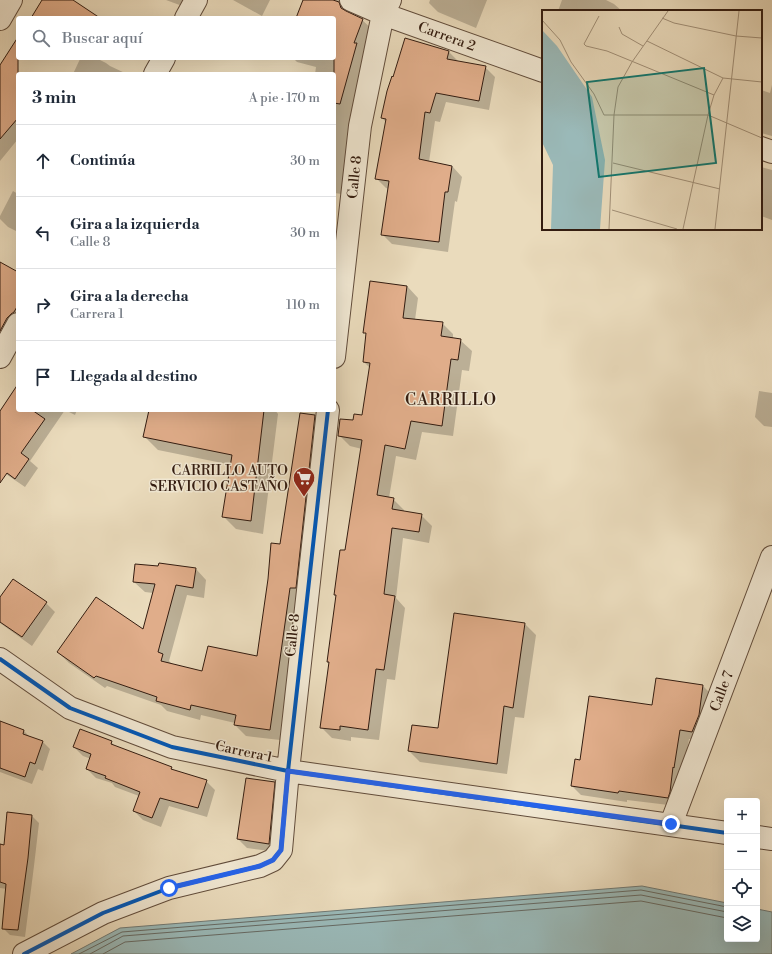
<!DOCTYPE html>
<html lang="es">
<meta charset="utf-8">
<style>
:root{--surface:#fff;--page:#f6f6f7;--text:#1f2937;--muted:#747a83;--line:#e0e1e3}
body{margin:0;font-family:"Libre Bodoni",serif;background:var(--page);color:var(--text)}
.controls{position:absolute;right:12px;bottom:12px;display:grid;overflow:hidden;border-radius:4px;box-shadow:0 4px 16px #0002}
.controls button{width:36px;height:36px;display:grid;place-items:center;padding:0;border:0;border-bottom:1px solid var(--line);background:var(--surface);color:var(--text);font:20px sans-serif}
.stop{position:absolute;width:12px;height:12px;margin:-9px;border:3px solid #2563eb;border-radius:50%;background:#fff}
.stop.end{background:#2563eb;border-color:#fff;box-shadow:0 1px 4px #0008}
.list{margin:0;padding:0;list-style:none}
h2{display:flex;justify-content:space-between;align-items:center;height:52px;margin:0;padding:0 16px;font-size:17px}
h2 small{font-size:13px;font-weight:400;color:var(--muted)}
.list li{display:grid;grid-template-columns:26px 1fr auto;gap:12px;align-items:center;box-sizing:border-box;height:72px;padding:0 16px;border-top:1px solid var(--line)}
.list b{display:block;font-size:15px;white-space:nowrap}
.list p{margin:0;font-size:13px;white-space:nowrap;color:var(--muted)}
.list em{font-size:13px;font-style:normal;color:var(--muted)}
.icon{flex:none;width:22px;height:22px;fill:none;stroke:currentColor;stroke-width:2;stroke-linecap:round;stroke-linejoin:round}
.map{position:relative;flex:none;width:772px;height:954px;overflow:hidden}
.search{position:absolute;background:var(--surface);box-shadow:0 4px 16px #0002;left:16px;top:16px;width:320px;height:44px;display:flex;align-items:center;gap:10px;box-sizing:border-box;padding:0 14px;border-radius:4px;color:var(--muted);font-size:15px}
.panel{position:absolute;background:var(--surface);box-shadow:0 4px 16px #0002;left:16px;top:72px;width:320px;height:340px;border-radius:4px}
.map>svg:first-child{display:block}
.water{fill:#9ab9b8;stroke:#717a75}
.shadow{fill:#0003}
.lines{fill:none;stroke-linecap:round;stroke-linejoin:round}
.shore{stroke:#666a64;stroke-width:1}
.building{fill:#e0ad8a;stroke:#331c10}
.minor-casing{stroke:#614c3b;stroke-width:24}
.minor{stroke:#f1e8d3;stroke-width:22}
.cycleway-casing{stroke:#f1e8d3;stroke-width:6}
.cycleway{stroke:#0057b8;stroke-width:4}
.route{stroke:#2563eb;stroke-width:5}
.labels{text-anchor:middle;stroke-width:3;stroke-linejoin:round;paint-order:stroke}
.street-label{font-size:14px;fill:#331c10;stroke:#f1e8d3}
.poi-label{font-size:14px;fill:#331c10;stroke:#f1e8d3;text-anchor:end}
.quarter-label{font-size:16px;letter-spacing:1px;fill:#331c10;stroke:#f1e8d3}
.inset-road{fill:none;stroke:#a18f77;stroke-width:1}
.view{fill:#0f766e;fill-opacity:0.15;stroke:#0f766e;stroke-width:2}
.inset-edge{fill:none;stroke:#331c10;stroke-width:2}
</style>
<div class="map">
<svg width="772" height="954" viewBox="0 0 772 954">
<rect width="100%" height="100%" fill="#eadbbc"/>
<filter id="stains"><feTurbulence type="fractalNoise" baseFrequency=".005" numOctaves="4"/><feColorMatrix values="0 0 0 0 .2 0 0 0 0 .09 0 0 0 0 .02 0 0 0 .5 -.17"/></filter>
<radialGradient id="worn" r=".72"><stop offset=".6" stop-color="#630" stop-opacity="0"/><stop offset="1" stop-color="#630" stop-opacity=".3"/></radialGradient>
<path class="water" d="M 642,886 L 727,903 L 727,939 L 757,939 L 757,909 L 772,912 L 772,954 L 71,954 L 120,928 Z"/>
<path class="shadow" d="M 166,0 L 188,0 L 185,7 Z
M 233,0 L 270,0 L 262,16 Z
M 304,0 L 352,0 L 348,5 L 348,12 L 362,20 L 372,29 L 364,52 L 366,54 L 357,85 L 360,88 L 342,194 L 334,193 L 334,74 L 315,74 L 316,67 L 297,62 L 293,58 L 334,58 L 334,18 L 298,18 Z
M 430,0 L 487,0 L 476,28 L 438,12 L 429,3 Z
M 562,0 L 606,0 L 614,4 L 622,11 L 558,11 Z
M 406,39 L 449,52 L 459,62 L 485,67 L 495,77 L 489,110 L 446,102 L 440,122 L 435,121 L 429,162 L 452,166 L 462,177 L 457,202 L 455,201 L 448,252 L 392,244 L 382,234 L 389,189 L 386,188 L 376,178 L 386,122 L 382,118 Z
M 79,58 L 96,58 L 106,63 L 110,66 L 127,74 L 73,74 L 80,59 Z
M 3,63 L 21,74 L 18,74 L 18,139 L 0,161 L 0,67 Z
M 772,85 L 772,136 L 761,133 L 761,90 L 770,93 Z
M 761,167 L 772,170 L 772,220 L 761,216 Z
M 13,191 L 18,194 L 18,232 L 8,227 L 0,219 L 0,216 Z
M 18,273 L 18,327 L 0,359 L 0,277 Z
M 407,286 L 418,298 L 415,320 L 442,323 L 453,334 L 453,339 L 460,340 L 472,351 L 469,371 L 462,370 L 453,436 L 422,432 L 416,460 L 396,456 L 389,498 L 393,499 L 404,510 L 404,512 L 421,515 L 432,526 L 429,543 L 403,538 L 396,598 L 405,608 L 395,680 L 387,679 L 379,740 L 351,737 L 351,741 L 332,738 L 321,727 L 330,664 L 328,662 L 337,596 L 335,594 L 346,551 L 362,449 L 350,446 L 339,435 L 353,422 L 363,416 L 370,368 L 364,362 L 367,335 L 364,332 Z
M 759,391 L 772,393 L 772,427 L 764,426 L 755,417 Z
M 18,393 L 18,410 L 77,410 L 75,415 L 65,410 L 30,461 L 38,468 L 25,487 L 0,470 L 0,412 Z
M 150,410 L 275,410 L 278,414 L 263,534 L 236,529 L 223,516 L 232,465 L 158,450 L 145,437 Z
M 314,416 L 325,427 L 280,740 L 246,736 L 235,725 L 235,723 L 201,715 L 200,720 L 167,711 L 161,705 L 107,686 L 105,688 L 69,663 L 58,652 L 143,631 L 153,593 L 145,592 L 134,582 L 196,569 L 206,580 L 204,598 L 187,595 L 169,661 L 173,665 L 203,672 L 258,658 L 281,545 Z
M 0,599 L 46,603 L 55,612 L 32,646 L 0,623 Z
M 525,624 L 536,635 L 524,718 L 515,717 L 507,774 L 420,762 L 409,751 L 439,729 Z
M 703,686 L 712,695 L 702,740 L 689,739 L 683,776 L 677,806 L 627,800 L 627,802 L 581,795 L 572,786 L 581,761 Z
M 0,722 L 24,731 L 30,737 L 43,742 L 50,749 L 43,771 L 38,769 L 32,784 L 0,772 Z
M 111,742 L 117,748 L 171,768 L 174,772 L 206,781 L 215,790 L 207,817 L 169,806 L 161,827 L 143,820 L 134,811 L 139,796 L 115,787 L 112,783 L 96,778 L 87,769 L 91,759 L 83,756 L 74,747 Z
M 274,783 L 283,792 L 278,852 L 247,848 L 238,839 Z
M 8,813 L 32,816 L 39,823 L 34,866 L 25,937 L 10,935 L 3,928 L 7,889 L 0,888 L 0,845 L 5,846 Z"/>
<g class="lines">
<path class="shore" d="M 79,954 L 122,932 L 641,890 L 727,907
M 90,954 L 123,936 L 641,895 L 727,912
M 103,954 L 125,942 L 641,901 L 727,918"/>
</g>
<path class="building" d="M 42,0 L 73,0 L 100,18 L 31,18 Z
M 303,0 L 333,0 L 339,2 L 341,8 L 346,11 L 363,19 L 354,43 L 357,43 L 340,104 L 334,103 L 334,18 L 296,18 Z
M 18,37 L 18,118 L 0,139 L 0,65 Z
M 405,38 L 449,51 L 447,59 L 486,66 L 479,101 L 436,93 L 430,113 L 425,112 L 419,159 L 452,166 L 448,192 L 445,192 L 439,242 L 381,235 L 389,181 L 375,179 L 386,119 L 381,118 L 387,91 L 392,76 L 393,77 Z
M 0,262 L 18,272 L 18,305 L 14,312 L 11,314 L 7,318 L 0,331 Z
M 370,281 L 407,286 L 403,318 L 443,322 L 441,336 L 461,339 L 458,360 L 451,359 L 442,426 L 411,421 L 405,449 L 385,445 L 377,495 L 394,498 L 392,509 L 422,514 L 419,532 L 392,528 L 384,594 L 395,596 L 384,670 L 376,669 L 368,730 L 340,726 L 340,730 L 320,728 L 329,662 L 327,662 L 336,595 L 334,595 L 340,550 L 345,550 L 362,440 L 338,436 L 340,419 L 353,420 L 354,414 L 362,415 L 370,363 L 363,362 L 366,333 L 363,333 Z
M 18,384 L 18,410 L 32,410 L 45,419 L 21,453 L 29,459 L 15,479 L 7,473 L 0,483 L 0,411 Z
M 149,410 L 264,410 L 251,521 L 222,517 L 232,455 L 143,437 Z
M 300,413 L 315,415 L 296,588 L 290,588 L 270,730 L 234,725 L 236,715 L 191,705 L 190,710 L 156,701 L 157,697 L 96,676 L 94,678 L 57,652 L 96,597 L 143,629 L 155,584 L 133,582 L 135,564 L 158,566 L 159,563 L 196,568 L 193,588 L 176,585 L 158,652 L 163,654 L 161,661 L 202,671 L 208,646 L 257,656 L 268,579 L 271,543 L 280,544 Z
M 13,579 L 47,602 L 22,637 L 0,622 L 0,597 Z
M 454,613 L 525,623 L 513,708 L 504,706 L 497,764 L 408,751 L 412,725 L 438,728 Z
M 656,678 L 703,685 L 699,715 L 692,732 L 680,730 L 674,768 L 673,767 L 670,792 L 668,798 L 619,791 L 618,793 L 571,786 L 575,759 L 580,760 L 589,696 L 652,705 Z
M 0,721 L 24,730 L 23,734 L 43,741 L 35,764 L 30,762 L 25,777 L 0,768 Z
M 80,729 L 112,741 L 111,744 L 172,767 L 171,769 L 207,780 L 198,808 L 160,798 L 152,818 L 133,811 L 140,792 L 105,778 L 106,776 L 86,769 L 91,754 L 73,747 Z
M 246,778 L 275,782 L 269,844 L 237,839 Z
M 7,812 L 32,815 L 28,858 L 18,930 L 2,929 L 6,884 L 0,882 L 0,844 L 4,845 Z"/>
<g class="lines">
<g class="minor-casing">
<path id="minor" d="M 351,0 L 383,14 L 543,71
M 186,18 L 196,0
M 0,19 L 11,0
M 155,74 L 164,58
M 761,148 L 772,152
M 0,357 L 18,324
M 334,357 L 360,126 L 383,14 L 390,0
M 0,659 L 70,708 L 172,747 L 288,771 L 727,833
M 671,824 L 772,557
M 757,837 L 772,839
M 24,954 L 103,913 L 169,888 L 260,866 L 273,860 L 281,850 L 288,771 L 328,410"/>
</g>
<use href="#minor" class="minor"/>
<g class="cycleway-casing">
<path id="cycleway" d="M 0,659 L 70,708 L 172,747 L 288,771 L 727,833
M 24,954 L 103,913 L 169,888 L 260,866 L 273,860 L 281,850 L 288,771 L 328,410"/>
</g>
<use href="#cycleway" class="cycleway"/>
</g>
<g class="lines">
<path class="route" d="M 169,888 L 260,866 L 273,860 L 281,850 L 288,771 L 671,824"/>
</g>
<defs>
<g id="supermarket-pin" transform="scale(1.15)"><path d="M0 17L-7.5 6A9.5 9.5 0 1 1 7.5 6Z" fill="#8f2418" stroke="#f1e8d3"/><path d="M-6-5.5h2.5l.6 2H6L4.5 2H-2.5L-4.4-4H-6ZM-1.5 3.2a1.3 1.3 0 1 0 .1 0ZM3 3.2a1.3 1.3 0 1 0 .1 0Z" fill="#fff"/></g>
</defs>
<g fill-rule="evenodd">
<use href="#supermarket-pin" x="304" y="478"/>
</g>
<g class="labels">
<g class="street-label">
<text transform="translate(447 36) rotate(20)" y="5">Carrera 2</text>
<text transform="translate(354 177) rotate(-84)" y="5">Calle 8</text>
<text transform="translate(292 635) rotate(-84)" y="5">Calle 8</text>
<text transform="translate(721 691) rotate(-69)" y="5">Calle 7</text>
<text transform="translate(244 751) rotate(12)" y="5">Carrera 1</text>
</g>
<g class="poi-label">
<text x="288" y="475">CARRILLO AUTO<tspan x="288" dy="16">SERVICIO CASTAÑO</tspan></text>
</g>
<g class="quarter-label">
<text x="451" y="405">CARRILLO</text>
</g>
</g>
<g transform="translate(542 10)">
<rect width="220" height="220" fill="#eadbbc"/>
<path d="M 0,20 L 15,36 L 50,87 L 63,150 L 58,219 L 9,219 L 11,155 L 0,132 Z" fill="#9ab9b8"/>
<path class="inset-road" d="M 57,6 L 42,34 L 44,36 L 65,41 L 172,85M 120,8 L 132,13 L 194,26 L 220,28M 0,10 L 18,30 L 29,52 L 52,84 L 62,105 L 166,105 L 220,128M 77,17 L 80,24 L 101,36M 105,31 L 181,68 L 220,72M 71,153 L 178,179M 70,200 L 135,219M 0,203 L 0,219M 67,219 L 72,105 L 76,77 L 90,52 L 126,1M 141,219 L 166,105 L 172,85 L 181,68M 173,219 L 197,1"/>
<path class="view" d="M 162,58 L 174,153 L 57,167 L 45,72 Z"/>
<rect width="220" height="220" class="inset-edge"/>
</g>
<rect width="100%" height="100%" filter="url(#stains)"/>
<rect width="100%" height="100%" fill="url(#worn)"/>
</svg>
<div class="controls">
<button>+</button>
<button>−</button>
<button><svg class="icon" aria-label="locate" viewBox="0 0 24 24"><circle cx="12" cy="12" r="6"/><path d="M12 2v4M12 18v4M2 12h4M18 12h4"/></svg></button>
<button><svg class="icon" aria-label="layers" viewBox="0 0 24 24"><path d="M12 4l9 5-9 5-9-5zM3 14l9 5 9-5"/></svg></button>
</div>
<div class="stop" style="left:169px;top:888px"></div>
<div class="stop end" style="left:671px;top:824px"></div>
<div class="search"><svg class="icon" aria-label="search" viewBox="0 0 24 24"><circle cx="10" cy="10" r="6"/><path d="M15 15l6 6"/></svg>Buscar aquí</div>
<section class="panel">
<h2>3 min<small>A pie · 170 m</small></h2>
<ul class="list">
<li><svg class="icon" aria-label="ahead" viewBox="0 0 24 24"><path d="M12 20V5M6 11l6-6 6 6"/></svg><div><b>Continúa</b></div><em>30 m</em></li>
<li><svg class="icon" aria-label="left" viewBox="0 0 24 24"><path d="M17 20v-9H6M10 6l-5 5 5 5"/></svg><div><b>Gira a la izquierda</b><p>Calle 8</p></div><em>30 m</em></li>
<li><svg class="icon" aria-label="right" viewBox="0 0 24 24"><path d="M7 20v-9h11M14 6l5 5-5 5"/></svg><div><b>Gira a la derecha</b><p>Carrera 1</p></div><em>110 m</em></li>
<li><svg class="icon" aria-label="arrive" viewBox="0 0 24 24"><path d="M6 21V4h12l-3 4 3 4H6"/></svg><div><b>Llegada al destino</b></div></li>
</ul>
</section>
</div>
